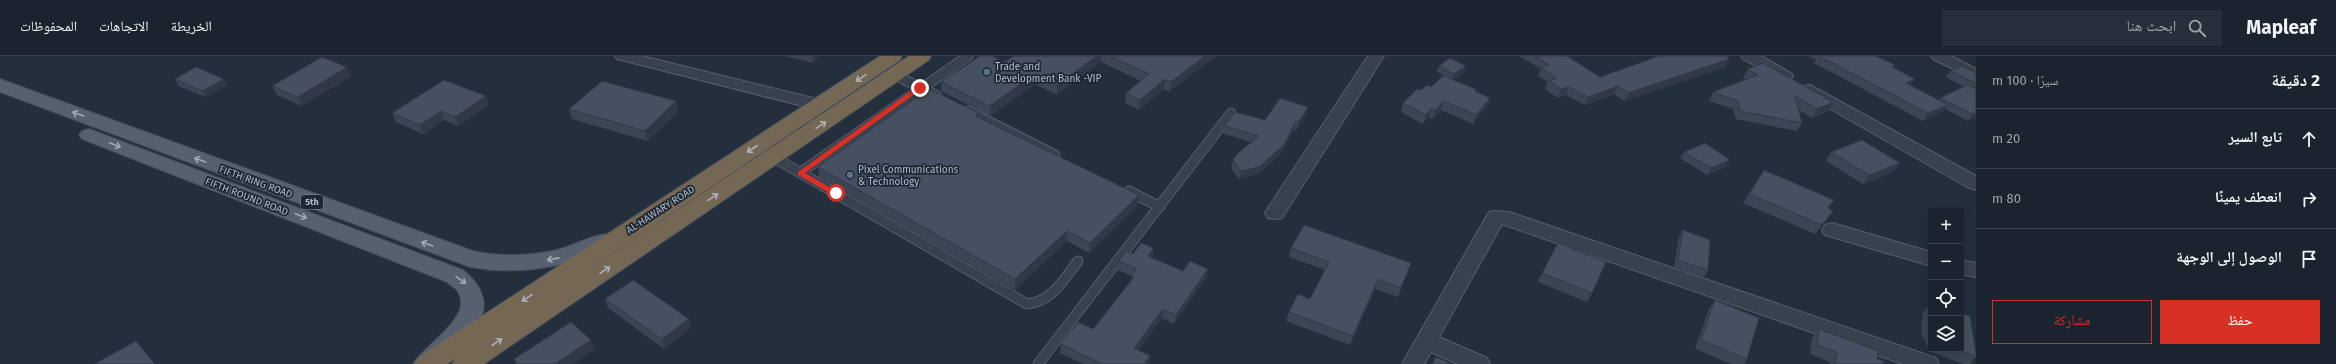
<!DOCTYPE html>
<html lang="ar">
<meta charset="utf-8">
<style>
:root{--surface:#1b232e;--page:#282f3a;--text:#f1f3f6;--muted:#a0a4aa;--line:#39404a;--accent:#d93025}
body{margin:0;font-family:"Fira Sans","Noto Naskh Arabic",sans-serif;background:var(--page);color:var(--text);direction:rtl}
.controls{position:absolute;right:12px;bottom:12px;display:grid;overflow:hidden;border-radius:0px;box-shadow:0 2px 10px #0003}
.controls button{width:36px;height:36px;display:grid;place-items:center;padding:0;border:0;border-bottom:1px solid var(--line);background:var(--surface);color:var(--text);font:20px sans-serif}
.stop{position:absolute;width:12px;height:12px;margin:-9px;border:3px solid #d93025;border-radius:50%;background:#fff}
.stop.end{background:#d93025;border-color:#fff;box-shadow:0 1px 4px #0008}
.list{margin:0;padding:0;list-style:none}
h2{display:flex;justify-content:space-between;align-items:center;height:52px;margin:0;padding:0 16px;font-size:17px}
h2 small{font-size:13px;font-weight:400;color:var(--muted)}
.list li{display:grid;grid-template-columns:26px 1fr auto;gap:12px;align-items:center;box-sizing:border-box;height:60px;padding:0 16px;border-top:1px solid var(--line)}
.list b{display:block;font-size:15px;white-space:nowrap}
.list em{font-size:13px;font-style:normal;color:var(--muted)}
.actions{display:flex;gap:8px;padding:12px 16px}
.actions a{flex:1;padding:9px 0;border:1px solid var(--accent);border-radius:0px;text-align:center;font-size:14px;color:var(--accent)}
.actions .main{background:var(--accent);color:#fff}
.icon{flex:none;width:22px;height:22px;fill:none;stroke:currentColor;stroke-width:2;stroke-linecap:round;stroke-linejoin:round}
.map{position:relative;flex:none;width:1976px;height:308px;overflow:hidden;direction:ltr}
header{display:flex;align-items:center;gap:24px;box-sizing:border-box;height:56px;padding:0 20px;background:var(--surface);border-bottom:1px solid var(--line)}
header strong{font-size:19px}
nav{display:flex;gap:22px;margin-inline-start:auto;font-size:14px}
.search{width:280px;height:36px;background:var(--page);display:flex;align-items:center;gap:10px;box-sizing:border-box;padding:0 14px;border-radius:0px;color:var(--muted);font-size:15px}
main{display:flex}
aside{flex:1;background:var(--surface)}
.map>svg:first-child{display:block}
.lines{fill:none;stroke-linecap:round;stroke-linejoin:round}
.lane-casing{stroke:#565f6c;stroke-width:11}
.street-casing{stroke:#565f6c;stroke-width:2}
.primary-casing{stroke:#414a57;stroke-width:2}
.highway-casing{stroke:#434c59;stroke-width:2}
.lane{stroke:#38414e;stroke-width:9}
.street{fill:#38414e;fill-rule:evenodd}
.primary{fill:#56606e;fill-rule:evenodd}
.highway{fill:#746855;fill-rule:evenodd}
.wall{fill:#3b4654}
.shaded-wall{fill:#303945}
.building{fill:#455162;stroke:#303945}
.oneway{stroke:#aeb4bd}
.oneway2{stroke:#a1aab7}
.route{fill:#d93025}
.service-dot{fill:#5c6f8a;stroke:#1d2633;stroke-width:1.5}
.labels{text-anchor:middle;stroke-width:3.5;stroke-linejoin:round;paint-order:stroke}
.shield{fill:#1d2633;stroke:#878f9c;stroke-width:1}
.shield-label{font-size:9px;font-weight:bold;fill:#b4bcc9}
.poi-label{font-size:10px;fill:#b4bcc9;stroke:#1d2633;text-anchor:start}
.street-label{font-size:10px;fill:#b4bcc9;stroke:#1d2633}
</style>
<header>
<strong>Mapleaf</strong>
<div class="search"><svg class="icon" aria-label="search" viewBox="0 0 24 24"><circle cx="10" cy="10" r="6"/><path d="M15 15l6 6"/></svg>ابحث هنا</div>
<nav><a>الخريطة</a><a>الاتجاهات</a><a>المحفوظات</a></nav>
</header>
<main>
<aside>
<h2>2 دقيقة<small>سيرًا · 100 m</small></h2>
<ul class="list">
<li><svg class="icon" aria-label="ahead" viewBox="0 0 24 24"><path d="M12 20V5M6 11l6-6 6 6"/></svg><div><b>تابع السير</b></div><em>20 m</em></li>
<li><svg class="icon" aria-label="right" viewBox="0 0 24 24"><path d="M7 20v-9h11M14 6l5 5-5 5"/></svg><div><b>انعطف يمينًا</b></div><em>80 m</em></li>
<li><svg class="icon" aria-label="arrive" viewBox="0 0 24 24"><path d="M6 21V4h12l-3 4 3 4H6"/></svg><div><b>الوصول إلى الوجهة</b></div></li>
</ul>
<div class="actions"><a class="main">حفظ</a><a>مشاركة</a></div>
</aside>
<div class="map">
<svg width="1976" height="308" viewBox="0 0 1976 308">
<rect width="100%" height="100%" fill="#242f3e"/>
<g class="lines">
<g class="lane-casing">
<path id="lane" d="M 895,19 L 937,40
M 968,55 L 1055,99
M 773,101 L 1027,248 C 1052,246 1064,223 1078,205
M 800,117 L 968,0
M 1129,135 L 1160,151
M 1038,308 L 1231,57"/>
</g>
<g class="street-casing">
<path id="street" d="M 615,0 L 642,0 L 825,45 L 827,49 L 825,53 L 819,54 L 617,3 Z
M 1368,0 L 1384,0 L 1282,162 L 1275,163 L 1268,162 L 1265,157 L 1268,152 Z
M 1741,0 L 1761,0 L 1791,17 L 1793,20 L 1791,23 L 1779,23 L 1743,3 Z
M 1931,0 L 1951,0 L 1976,13 L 1976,24 L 1933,3 Z
M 1810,29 L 1976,120 L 1976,134 L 1969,132 L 1804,38 L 1802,34 L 1804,30 Z
M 1496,155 L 1509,156 L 1936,302 L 1939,308 L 1903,308 L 1502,168 L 1439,281 L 1487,302 L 1490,308 L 1458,308 L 1431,296 L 1424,308 L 1402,308 L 1486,161 L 1489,156 Z
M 1832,167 L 1931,196 L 1931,210 L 1825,179 L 1822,174 L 1825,169 Z
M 1961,204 L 1976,207 L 1976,221 L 1961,218 Z"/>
</g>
<g class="primary-casing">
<path id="primary" d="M 0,23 L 473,195 C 501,201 529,200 557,194 C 575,190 598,174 616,179 L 619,185 C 614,194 603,196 593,199 C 552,213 513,219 470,211 L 0,36 Z
M 89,73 L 463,214 C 506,249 474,280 443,308 L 413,308 C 423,290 474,261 458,236 C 456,232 450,229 447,226 L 82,83 L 79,79 L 82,75 Z"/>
</g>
<g class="highway-casing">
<path id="highway" d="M 880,0 L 902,0 L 900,4 L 586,215 L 909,0 L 931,0 L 929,4 L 484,308 L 452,308 L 455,303 L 447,308 L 415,308 L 419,301 Z"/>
</g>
<use href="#lane" class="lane"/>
<use href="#street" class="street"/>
<use href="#primary" class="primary"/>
<use href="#highway" class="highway"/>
</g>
<path class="wall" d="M 785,0 L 819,0 L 813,7 Z
M 1014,0 L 1216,0 L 1169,36 L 1164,33 L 1139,54 L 1125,47 L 1126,37 L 1141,25 L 1101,6 L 1057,39 L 1035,28 L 990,60 L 941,35 L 941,26 L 1004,6 Z
M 1519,0 L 1567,0 L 1600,21 L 1726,11 L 1624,45 L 1614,38 L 1585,49 L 1566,39 L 1558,42 L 1545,33 L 1548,26 L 1538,20 L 1541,13 Z
M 1808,0 L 1876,0 L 1894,12 L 1910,29 L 1939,44 L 1940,42 L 1964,31 L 1946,21 L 1950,15 L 1976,17 L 1976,32 L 1974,33 L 1976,61 L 1968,65 L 1945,53 L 1942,56 L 1923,65 L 1814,7 L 1816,4 Z
M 1439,10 L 1464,16 L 1453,24 L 1476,33 L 1475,36 L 1487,50 L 1473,68 L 1441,54 L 1432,63 L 1429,61 L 1423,68 L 1401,56 L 1403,47 L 1421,34 L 1431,31 L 1446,21 L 1437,16 Z
M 347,11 L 351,20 L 302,50 L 277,39 L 272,30 Z
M 1748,13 L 1828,55 L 1812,62 L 1799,54 L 1802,67 L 1797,75 L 1736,63 L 1733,53 L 1709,45 L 1713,36 L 1746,24 L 1743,22 Z
M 175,23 L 227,29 L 206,41 L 178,30 Z
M 676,45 L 678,56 L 647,85 L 572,63 L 569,53 Z
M 489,49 L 458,70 L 444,64 L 423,78 L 396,66 L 392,57 Z
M 1306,59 L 1296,74 L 1294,73 L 1282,97 L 1258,118 L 1239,123 L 1231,112 L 1233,104 L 1251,86 L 1224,78 L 1225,70 L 1265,64 Z
M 979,62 L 1139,139 L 1138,149 L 1089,197 L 1067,185 L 1015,234 L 819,121 L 818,111 Z
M 1684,96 L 1730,104 L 1727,110 L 1707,119 L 1680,102 Z
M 1831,96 L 1900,107 L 1893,116 L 1863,128 L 1826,105 Z
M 1764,114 L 1833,155 L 1815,178 L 1743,147 Z
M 1683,174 L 1708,214 L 1704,221 L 1674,211 L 1679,181 Z
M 1291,192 L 1411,207 L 1398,241 L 1375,233 L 1350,289 L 1286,265 L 1289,256 L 1310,243 L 1325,214 L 1289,201 Z
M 1133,198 L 1153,201 L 1152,202 L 1183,215 L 1206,222 L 1174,268 L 1162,262 L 1138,294 L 1150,300 L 1149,308 L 1083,308 L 1060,297 L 1061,288 L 1093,273 L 1131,225 L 1132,220 L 1118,214 L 1119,205 Z
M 1542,217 L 1592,237 L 1587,246 L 1538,226 Z
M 605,243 L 689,263 L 691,272 L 664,293 L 608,252 Z
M 1715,244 L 1747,303 L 1744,308 L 1731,308 L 1695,293 L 1709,253 Z
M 1930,248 L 1931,248 L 1931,293 L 1961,293 L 1976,297 L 1976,301 L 1970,308 L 1963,308 L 1929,295 L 1921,276 L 1923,257 Z
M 1819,273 L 1877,303 L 1883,308 L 1829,308 L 1830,306 L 1810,298 L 1812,282 Z
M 591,284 L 595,293 L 572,308 L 516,308 L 514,303 Z"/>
<path class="shaded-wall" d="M 812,0 L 819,0 L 813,7 L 812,1 Z
M 1097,0 L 1101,0 L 1101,6 L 1057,39 L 1057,29 Z
M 1205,0 L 1216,0 L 1169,36 L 1171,26 Z
M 1730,3 L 1726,11 L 1624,45 L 1628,37 Z
M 1466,10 L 1464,16 L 1452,24 L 1454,18 Z
M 347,11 L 351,20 L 302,50 L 298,41 Z
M 1035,18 L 1035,28 L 990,60 L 990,50 Z
M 224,23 L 227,29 L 206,41 L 202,35 Z
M 1165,23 L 1164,33 L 1139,54 L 1140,44 Z
M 1915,23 L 1909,30 L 1906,27 Z
M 1976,27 L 1976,32 L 1971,34 L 1976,28 Z
M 1618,30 L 1614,38 L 1585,49 L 1588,41 Z
M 1569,31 L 1566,39 L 1558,42 L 1561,33 Z
M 486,40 L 489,49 L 458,70 L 455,61 Z
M 1490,42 L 1487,50 L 1473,68 L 1476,59 Z
M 676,45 L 678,56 L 647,85 L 645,75 Z
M 1444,45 L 1441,54 L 1432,63 L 1435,54 Z
M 1833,46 L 1828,55 L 1812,62 L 1817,53 Z
M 1948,49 L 1942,56 L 1923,65 L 1928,57 Z
M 1308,51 L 1306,59 L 1296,74 L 1298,66 Z
M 1432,52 L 1429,61 L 1423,68 L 1426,59 Z
M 441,55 L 444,64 L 423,78 L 420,69 Z
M 979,57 L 979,68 L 975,60 Z
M 1976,57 L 1976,61 L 1968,65 L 1972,58 Z
M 1295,66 L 1294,73 L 1282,97 L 1258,118 L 1239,123 L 1241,115 Z
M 1730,104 L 1727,110 L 1707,119 L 1711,112 Z
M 1900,107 L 1893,116 L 1863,128 L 1869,119 Z
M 1139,139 L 1138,149 L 1089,197 L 1090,187 Z
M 1833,155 L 1827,164 L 1815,178 L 1822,169 Z
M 1067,175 L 1067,185 L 1015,234 L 1015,223 Z
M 1154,192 L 1153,201 L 1146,209 L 1148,200 Z
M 1208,213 L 1206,222 L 1174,268 L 1176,259 Z
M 1378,223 L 1375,233 L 1350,289 L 1353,280 Z
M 1163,253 L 1162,262 L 1133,301 L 1134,292 Z
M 689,263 L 691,272 L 664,293 L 662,283 Z
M 591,284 L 595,293 L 572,308 L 555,308 Z
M 1150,300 L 1149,308 L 1144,308 Z"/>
<path class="building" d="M 980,0 L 992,0 L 1004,6 L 1014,0 L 1097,0 L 1057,29 L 1035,18 L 990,50 L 941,26 Z
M 1109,0 L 1205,0 L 1171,26 L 1165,23 L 1140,44 L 1126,37 L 1149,18 Z
M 1535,0 L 1567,0 L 1600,21 L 1659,0 L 1726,0 L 1730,3 L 1628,37 L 1618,30 L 1588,41 L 1569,31 L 1561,33 L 1549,25 L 1557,22 L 1541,12 L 1549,9 Z
M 1819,0 L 1876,0 L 1895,9 L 1892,11 L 1915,23 L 1906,27 L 1948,49 L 1928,57 Z
M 322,1 L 347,11 L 298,41 L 272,30 Z
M 1450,2 L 1466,10 L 1454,18 L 1439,10 Z
M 1763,7 L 1833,46 L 1817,53 L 1795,40 L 1802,67 L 1740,55 L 1738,45 L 1713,36 L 1758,19 L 1748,13 Z
M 1962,10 L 1976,17 L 1976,27 L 1950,15 Z
M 196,11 L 224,23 L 202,35 L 175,23 Z
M 1443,20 L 1476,33 L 1475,35 L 1490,42 L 1476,59 L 1444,45 L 1435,54 L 1432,52 L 1426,59 L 1403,47 L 1417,33 L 1421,34 L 1427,29 L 1431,31 Z
M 444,24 L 486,40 L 455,61 L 441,55 L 420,69 L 392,57 Z
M 602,25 L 676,45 L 645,75 L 569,53 Z
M 1967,29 L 1976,33 L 1976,57 L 1972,58 L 1940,42 Z
M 929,33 L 979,57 L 975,60 L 1139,139 L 1090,187 L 1067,175 L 1015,223 L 818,111 Z
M 1280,42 L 1308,51 L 1298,66 L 1295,66 L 1284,89 L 1259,111 L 1241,115 L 1233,104 L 1237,98 L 1259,80 L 1225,70 L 1235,56 L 1265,64 Z
M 1862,84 L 1900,107 L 1869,119 L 1831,96 Z
M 1705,87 L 1730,104 L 1711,112 L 1684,96 Z
M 1764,114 L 1834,144 L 1828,152 L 1833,155 L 1822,169 L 1749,138 Z
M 1304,169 L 1411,207 L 1401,232 L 1378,223 L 1353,280 L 1289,256 L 1298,238 L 1310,243 L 1329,206 L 1291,192 Z
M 1683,174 L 1710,184 L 1708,214 L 1678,204 Z
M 1141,187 L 1154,192 L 1148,200 L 1183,215 L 1190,205 L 1208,213 L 1176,259 L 1163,253 L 1134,292 L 1150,300 L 1144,308 L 1102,308 L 1061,288 L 1078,266 L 1093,273 L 1134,221 L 1132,219 L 1137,213 L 1119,205 L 1126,195 L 1133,198 Z
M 1558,187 L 1606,206 L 1592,237 L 1542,217 Z
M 633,224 L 689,263 L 662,283 L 605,243 Z
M 1715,244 L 1759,262 L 1747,303 L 1701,284 Z
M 1930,248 L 1931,248 L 1931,272 L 1929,267 Z
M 1961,258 L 1970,260 L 1976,297 L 1976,300 L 1956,293 L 1961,293 Z
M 571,266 L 591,284 L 555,308 L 519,308 L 514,303 Z
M 1819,273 L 1878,295 L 1877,303 L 1884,305 L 1883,308 L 1835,308 L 1837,296 L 1817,289 Z
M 136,285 L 155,308 L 94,308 Z
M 1436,301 L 1452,308 L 1432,308 Z"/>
<defs><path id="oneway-shaft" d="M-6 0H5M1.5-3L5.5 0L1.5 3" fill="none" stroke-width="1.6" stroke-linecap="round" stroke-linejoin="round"/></defs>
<g class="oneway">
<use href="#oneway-shaft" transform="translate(861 22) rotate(146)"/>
<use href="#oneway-shaft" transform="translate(821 69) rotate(-34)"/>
<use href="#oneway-shaft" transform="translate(752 93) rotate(147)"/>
<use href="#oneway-shaft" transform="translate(713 141) rotate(-34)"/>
<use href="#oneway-shaft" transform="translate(605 214) rotate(-34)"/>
<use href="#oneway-shaft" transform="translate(527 242) rotate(146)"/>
<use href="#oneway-shaft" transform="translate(497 286) rotate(-34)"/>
</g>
<g class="oneway2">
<use href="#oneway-shaft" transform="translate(78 58) rotate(-160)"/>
<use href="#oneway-shaft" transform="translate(115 89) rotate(21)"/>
<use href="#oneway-shaft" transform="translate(200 104) rotate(-160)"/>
<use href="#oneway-shaft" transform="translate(301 160) rotate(21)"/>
<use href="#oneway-shaft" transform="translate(427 188) rotate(-160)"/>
<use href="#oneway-shaft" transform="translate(553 203) rotate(169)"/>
<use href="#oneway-shaft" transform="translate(461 224) rotate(35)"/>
</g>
<path class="route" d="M 918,30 L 923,32 L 805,117 L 838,136 L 838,139 L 833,139 L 798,119 L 798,116 Z"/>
<g class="service-dot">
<circle cx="987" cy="16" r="4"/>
<circle cx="850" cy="119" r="4"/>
</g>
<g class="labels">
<rect class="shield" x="301" y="139" width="22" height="14" rx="3"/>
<g class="shield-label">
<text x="312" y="149">5th</text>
</g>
<g class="poi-label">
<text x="995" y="14">Trade and<tspan x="995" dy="12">Development Bank -VIP</tspan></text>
<text x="858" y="117">Pixel Communications<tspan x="858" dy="12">&amp; Technology</tspan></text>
</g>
<g class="street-label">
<text transform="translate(256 125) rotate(20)" y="4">FIFTH RING ROAD</text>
<text transform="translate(247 140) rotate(21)" y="4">FIFTH ROUND ROAD</text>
<text transform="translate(660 153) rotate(-33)" y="4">AL-HAWARY ROAD</text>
</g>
</g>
</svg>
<div class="controls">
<button>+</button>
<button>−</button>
<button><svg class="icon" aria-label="locate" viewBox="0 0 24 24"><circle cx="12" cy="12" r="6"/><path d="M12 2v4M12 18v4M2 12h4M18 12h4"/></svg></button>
<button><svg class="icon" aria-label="layers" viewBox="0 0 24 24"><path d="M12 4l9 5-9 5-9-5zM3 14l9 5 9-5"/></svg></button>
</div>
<div class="stop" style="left:836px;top:137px"></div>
<div class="stop end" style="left:920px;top:32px"></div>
</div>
</main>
